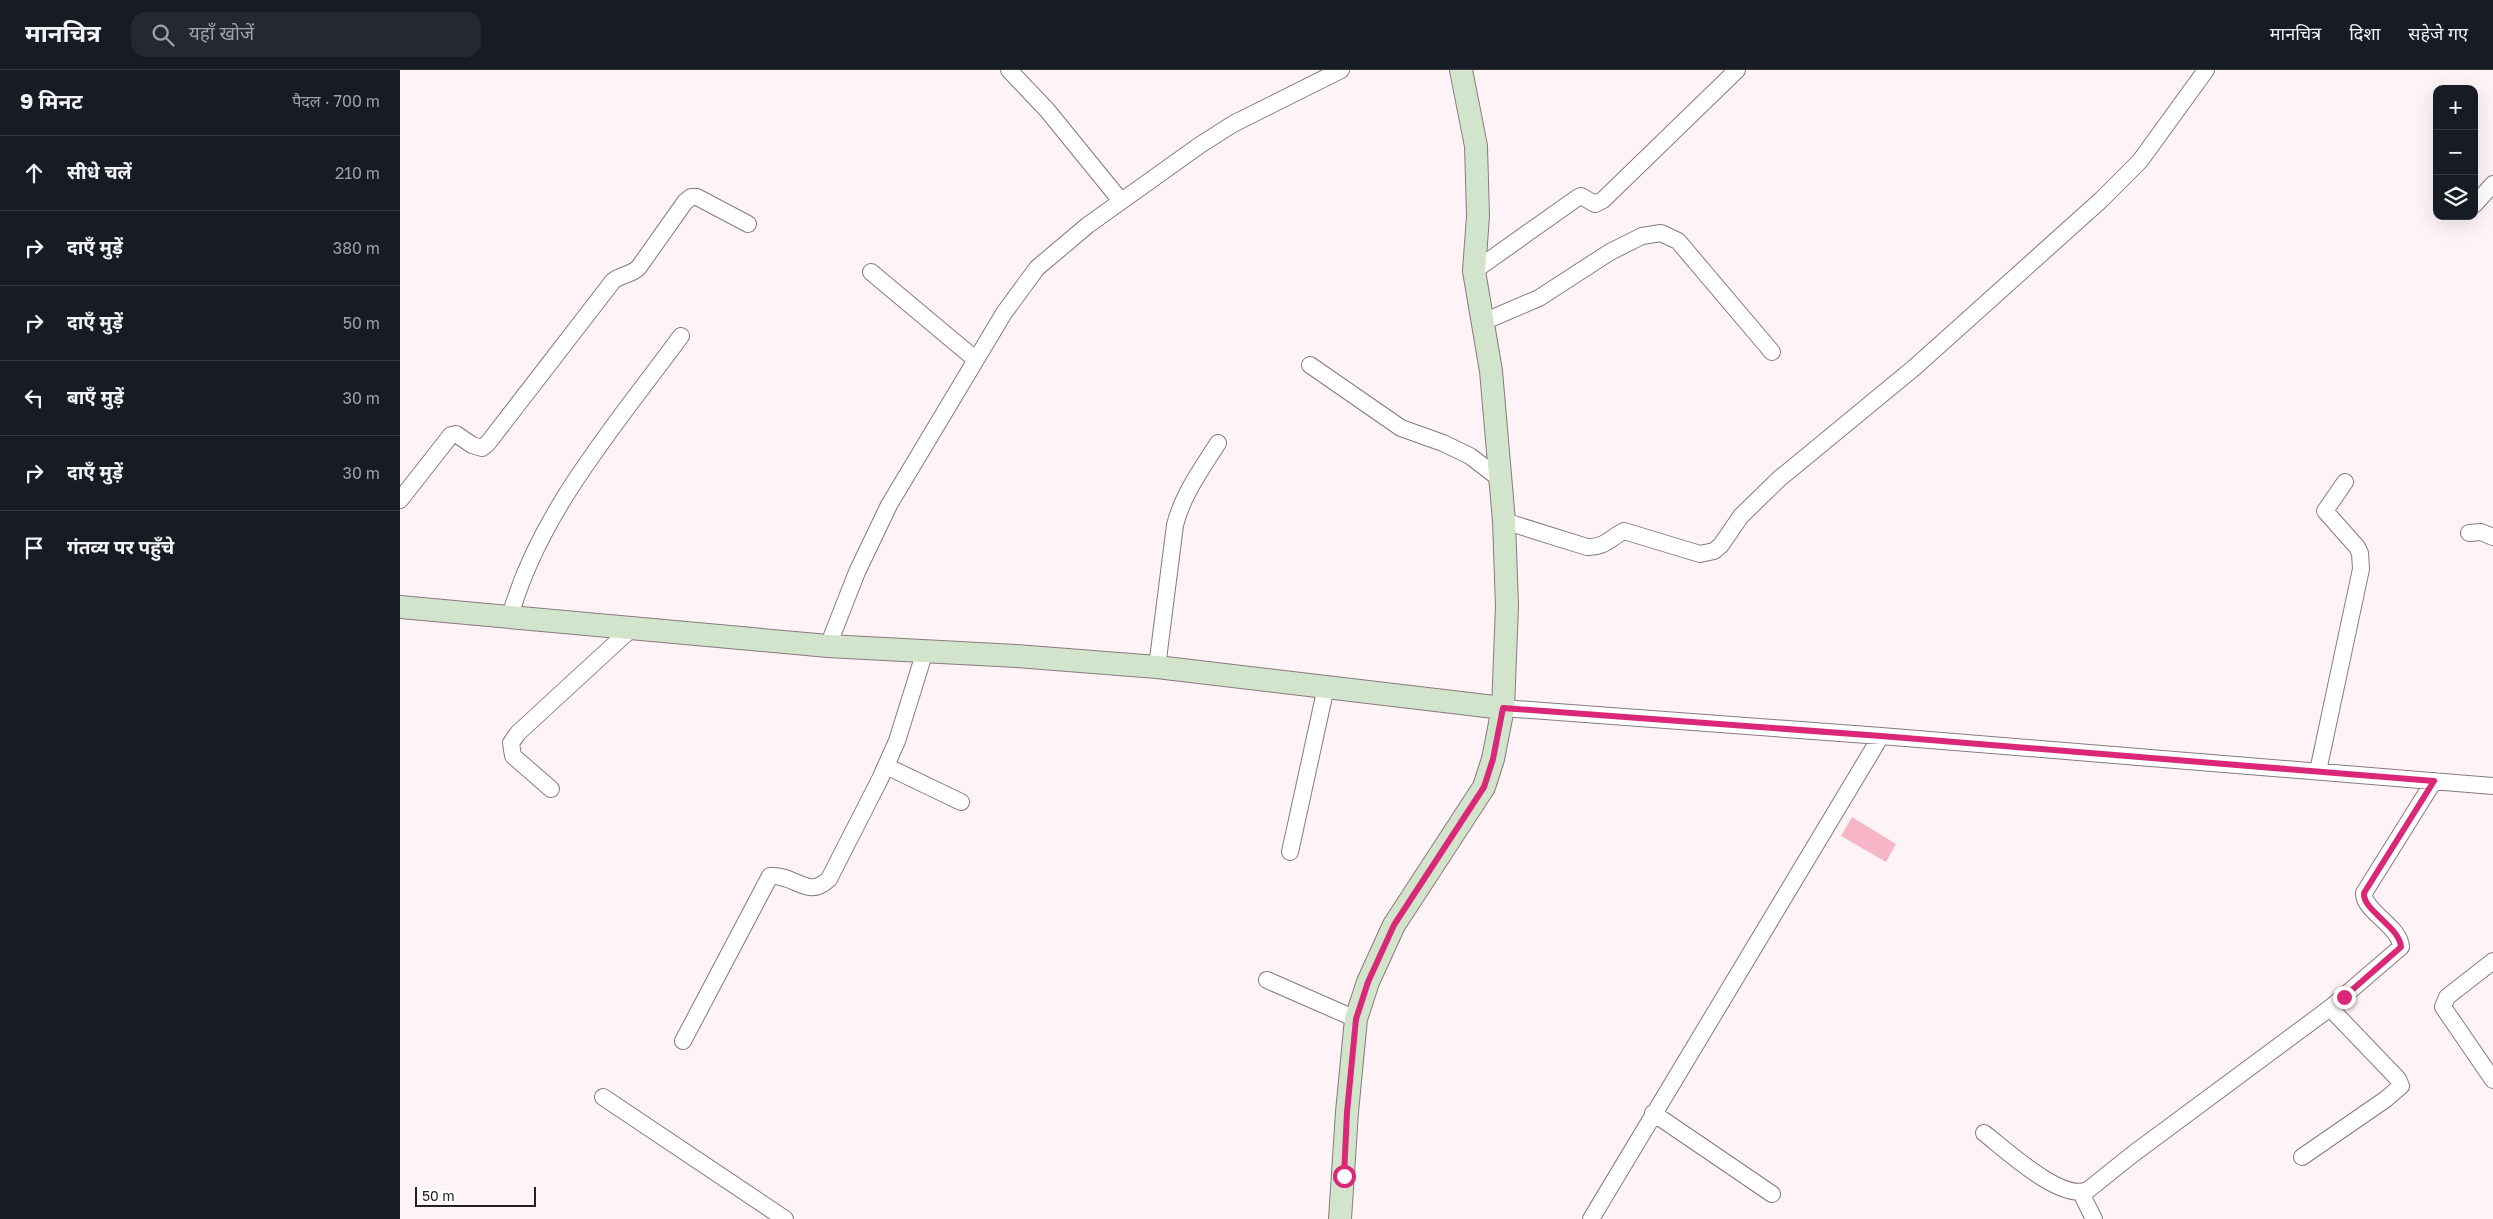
<!DOCTYPE html>
<html lang="hi">
<meta charset="utf-8">
<style>
:root{--surface:#171b24;--page:#242831;--text:#f1f3f6;--muted:#9ea1a6;--line:#363941}
body{margin:0;font-family:"Golos Text","Noto Sans Devanagari",sans-serif;background:var(--page);color:var(--text)}
.controls{position:absolute;right:15px;top:15px;display:grid;overflow:hidden;border-radius:10px;box-shadow:0 5px 20px #0002}
.controls button{width:45px;height:45px;display:grid;place-items:center;padding:0;border:0;border-bottom:1px solid var(--line);background:var(--surface);color:var(--text);font:25px sans-serif}
.scale{position:absolute;left:15px;bottom:12px;width:121px;box-sizing:border-box;padding-left:5px;border:2px solid #262021;border-top:0;font-size:14px;line-height:18px;white-space:nowrap;color:#262021;-webkit-text-stroke:4px #fff;paint-order:stroke}
.stop{position:absolute;width:15px;height:15px;margin:-11px;border:4px solid #db2777;border-radius:50%;background:#fff}
.stop.end{background:#db2777;border-color:#fff;box-shadow:0 1px 5px #0008}
.list{margin:0;padding:0;list-style:none}
h2{display:flex;justify-content:space-between;align-items:center;height:65px;margin:0;padding:0 20px;font-size:21px}
h2 small{font-size:16px;font-weight:400;color:var(--muted)}
.list li{display:grid;grid-template-columns:32px 1fr auto;gap:15px;align-items:center;box-sizing:border-box;height:75px;padding:0 20px;border-top:1px solid var(--line)}
.list b{display:block;font-size:19px;white-space:nowrap}
.list em{font-size:16px;font-style:normal;color:var(--muted)}
.icon{flex:none;width:28px;height:28px;fill:none;stroke:currentColor;stroke-width:2;stroke-linecap:round;stroke-linejoin:round}
.map{position:relative;flex:none;width:2093px;height:1149px;overflow:hidden}
header{display:flex;align-items:center;gap:30px;box-sizing:border-box;height:70px;padding:0 25px;background:var(--surface);border-bottom:1px solid var(--line)}
header strong{font-size:24px}
nav{display:flex;gap:28px;margin-inline-start:auto;font-size:18px}
.search{width:350px;height:45px;background:var(--page);display:flex;align-items:center;gap:12px;box-sizing:border-box;padding:0 18px;border-radius:15px;color:var(--muted);font-size:19px}
main{display:flex}
aside{flex:1;background:var(--surface)}
.map>svg:first-child{display:block}
.building{fill:#f7b5c8}
.lines{fill:none;stroke-linecap:round;stroke-linejoin:round}
.street-casing{stroke:#88797d;stroke-width:18}
.secondary-casing{stroke:#88797d;stroke-width:24}
.street{stroke:#fff;stroke-width:16}
.secondary{stroke:#d3e4cc;stroke-width:22}
.route{stroke:#db2777;stroke-width:6}
</style>
<header>
<strong>मानचित्र</strong>
<div class="search"><svg class="icon" aria-label="search" viewBox="0 0 24 24"><circle cx="10" cy="10" r="6"/><path d="M15 15l6 6"/></svg>यहाँ खोजें</div>
<nav><a>मानचित्र</a><a>दिशा</a><a>सहेजे गए</a></nav>
</header>
<main>
<aside>
<h2>9 मिनट<small>पैदल · 700 m</small></h2>
<ul class="list">
<li><svg class="icon" aria-label="ahead" viewBox="0 0 24 24"><path d="M12 20V5M6 11l6-6 6 6"/></svg><div><b>सीधे चलें</b></div><em>210 m</em></li>
<li><svg class="icon" aria-label="right" viewBox="0 0 24 24"><path d="M7 20v-9h11M14 6l5 5-5 5"/></svg><div><b>दाएँ मुड़ें</b></div><em>380 m</em></li>
<li><svg class="icon" aria-label="right" viewBox="0 0 24 24"><path d="M7 20v-9h11M14 6l5 5-5 5"/></svg><div><b>दाएँ मुड़ें</b></div><em>50 m</em></li>
<li><svg class="icon" aria-label="left" viewBox="0 0 24 24"><path d="M17 20v-9H6M10 6l-5 5 5 5"/></svg><div><b>बाएँ मुड़ें</b></div><em>30 m</em></li>
<li><svg class="icon" aria-label="right" viewBox="0 0 24 24"><path d="M7 20v-9h11M14 6l5 5-5 5"/></svg><div><b>दाएँ मुड़ें</b></div><em>30 m</em></li>
<li><svg class="icon" aria-label="arrive" viewBox="0 0 24 24"><path d="M6 21V4h12l-3 4 3 4H6"/></svg><div><b>गंतव्य पर पहुँचे</b></div></li>
</ul>
</aside>
<div class="map">
<svg width="2093" height="1149" viewBox="0 0 2093 1149">
<rect width="100%" height="100%" fill="#fef4f7"/>
<path class="building" d="M 1452,747 L 1496,774 L 1486,792 L 1441,766 Z"/>
<g class="lines">
<g class="street-casing">
<path id="street" d="M 609,0 L 647,40 L 721,131
M 2074,135 L 2093,114
M 1074,201 L 1177,128 L 1181,126 L 1195,134 L 1203,130 L 1337,0
M 471,202 L 575,289
M 1083,252 L 1139,228 L 1210,182 L 1242,166 L 1261,163 L 1278,171 L 1372,282
M 910,295 L 1001,358 L 1043,373 L 1070,386 L 1100,409
M 0,430 L 51,365 L 56,364 L 72,375 L 82,378 L 88,373 L 213,211 C 222,204 232,205 239,197 L 285,132 L 291,127 L 297,127 L 348,154
M 1104,451 L 1187,477 C 1204,478 1210,468 1224,461 L 1300,484 L 1314,481 L 1321,475 L 1341,446 L 1379,409 L 1515,297 L 1701,130 L 1740,91 L 1806,0
M 2069,463 L 2081,462 L 2093,467
M 110,547 C 138,443 218,352 281,266
M 428,576 L 457,502 L 489,435 L 604,243 L 637,198 L 688,155 L 800,75 L 833,54 L 941,0
M 757,597 L 775,455 C 783,424 801,400 818,373
M 1103,638 L 1481,666 L 2093,716
M 486,696 L 561,732
M 1918,701 L 1961,499 L 1960,483 L 1957,477 L 1925,441 L 1945,412
M 151,719 L 113,686 L 111,673 L 118,663 L 231,559
M 890,782 L 926,617
M 2093,891 L 2047,927 L 2043,937 L 2093,1010
M 867,910 L 956,949
M 283,971 L 370,806 C 396,804 407,830 429,809 L 480,709 L 497,671 L 525,581
M 203,1027 L 385,1149
M 1253,1043 L 1372,1124
M 1584,1063 C 1605,1079 1661,1132 1688,1120 L 1733,1084 L 1930,938 L 2001,877 C 2000,856 1963,841 1964,823 L 2034,711
M 1902,1087 L 1986,1029 L 2001,1016 L 1998,1009 L 1930,938
M 1681,1123 L 1694,1149
M 1191,1149 L 1481,666"/>
</g>
<g class="secondary-casing">
<path id="secondary" d="M 0,537 L 428,576 L 616,586 L 757,597 L 1103,638
M 940,1149 L 947,1042 L 956,949 L 968,912 L 994,855 L 1084,717 L 1093,689 L 1103,638 L 1107,536 L 1104,451 L 1091,301 L 1074,201 L 1078,146 L 1076,76 L 1061,0"/>
</g>
<use href="#street" class="street"/>
<use href="#secondary" class="secondary"/>
</g>
<g class="lines">
<path class="route" d="M 944,1106 L 947,1042 L 956,949 L 968,912 L 994,855 L 1084,717 L 1093,689 L 1103,638 L 1481,666 L 2034,711 L 1964,823 C 1962,840 2000,857 2001,877 L 1944,927"/>
</g>
</svg>
<div class="controls">
<button>+</button>
<button>−</button>
<button><svg class="icon" aria-label="layers" viewBox="0 0 24 24"><path d="M12 4l9 5-9 5-9-5zM3 14l9 5 9-5"/></svg></button>
</div>
<div class="scale">50 m</div>
<div class="stop" style="left:944px;top:1106px"></div>
<div class="stop end" style="left:1944px;top:927px"></div>
</div>
</main>
